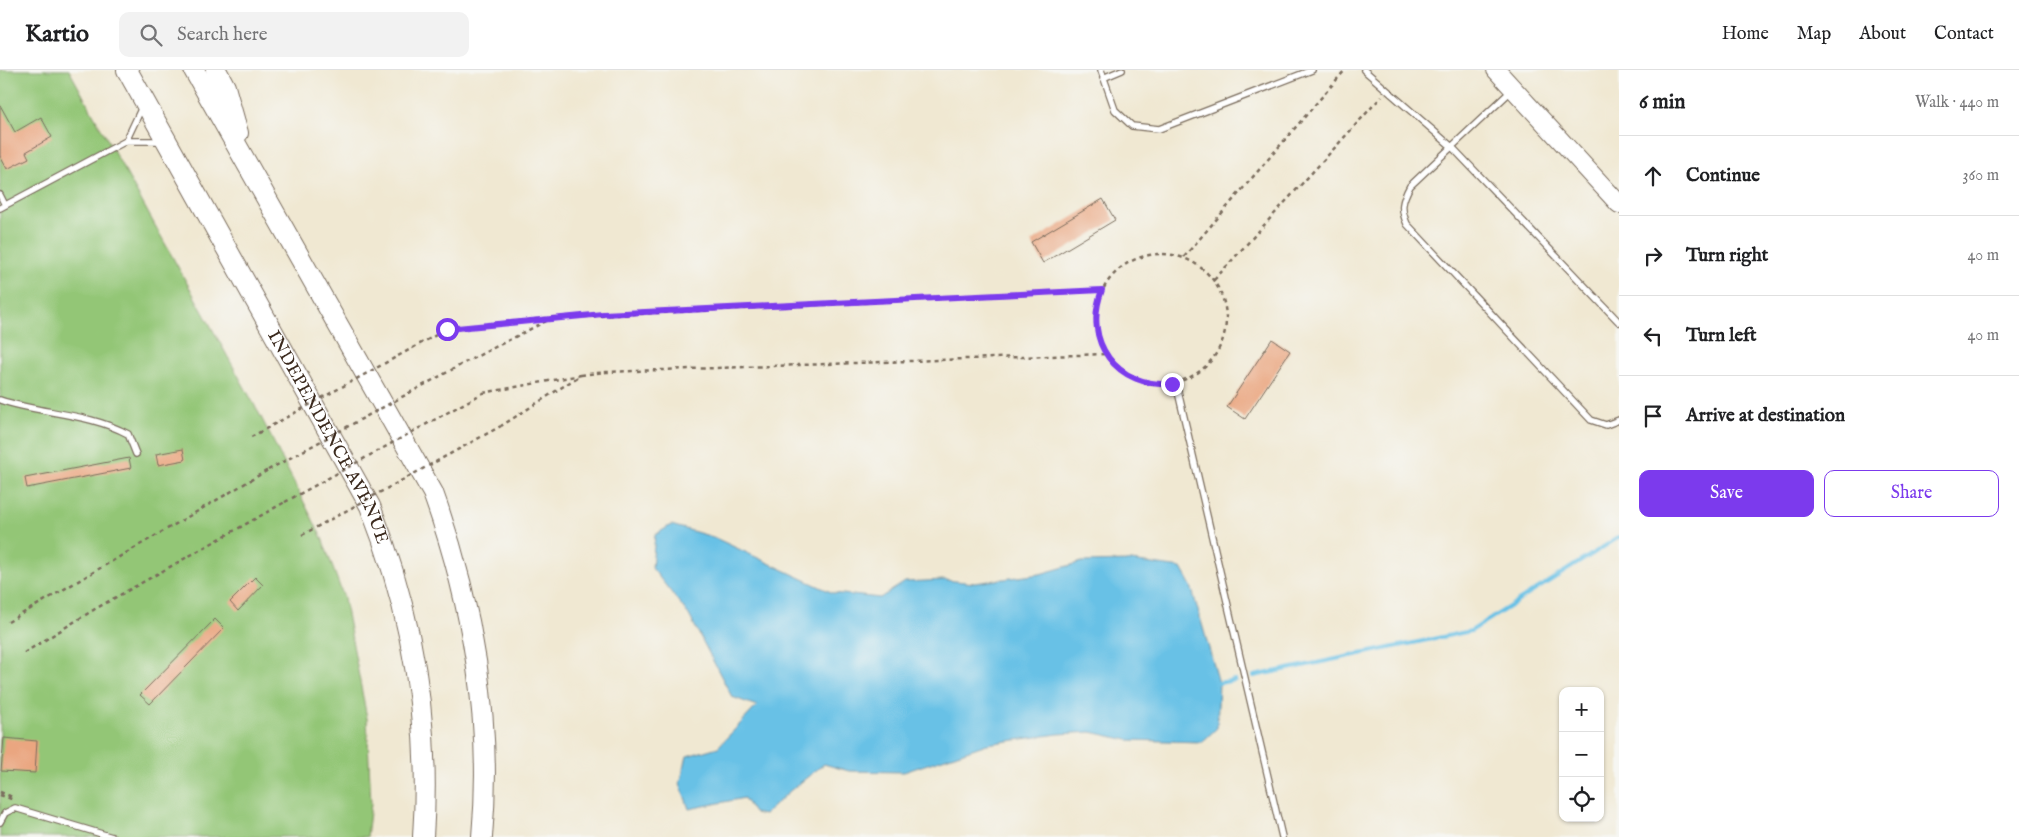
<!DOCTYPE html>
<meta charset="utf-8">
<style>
:root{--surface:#fff;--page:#f2f2f2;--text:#202124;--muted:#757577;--line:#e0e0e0;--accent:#7c3aed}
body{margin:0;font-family:"IM FELL English",serif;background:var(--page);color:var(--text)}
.controls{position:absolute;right:15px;bottom:15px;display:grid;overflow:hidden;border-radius:10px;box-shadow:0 1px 4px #0004}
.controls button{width:45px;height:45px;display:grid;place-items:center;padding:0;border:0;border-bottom:1px solid var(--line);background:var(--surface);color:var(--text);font:25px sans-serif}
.stop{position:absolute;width:15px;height:15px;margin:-11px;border:4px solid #7c3aed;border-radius:50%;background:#fff}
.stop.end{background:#7c3aed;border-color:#fff;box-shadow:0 1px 5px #0008}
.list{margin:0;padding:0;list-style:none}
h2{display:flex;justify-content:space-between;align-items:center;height:65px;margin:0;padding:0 20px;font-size:21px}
h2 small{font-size:16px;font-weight:400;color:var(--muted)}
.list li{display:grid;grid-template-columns:32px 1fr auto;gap:15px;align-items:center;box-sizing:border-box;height:80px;padding:0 20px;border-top:1px solid var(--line)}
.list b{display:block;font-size:19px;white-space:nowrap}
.list em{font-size:16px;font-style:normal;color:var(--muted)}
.actions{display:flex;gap:10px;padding:15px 20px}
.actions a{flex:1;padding:11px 0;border:1px solid var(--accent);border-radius:10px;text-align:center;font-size:18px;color:var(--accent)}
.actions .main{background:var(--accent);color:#fff}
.icon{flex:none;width:28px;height:28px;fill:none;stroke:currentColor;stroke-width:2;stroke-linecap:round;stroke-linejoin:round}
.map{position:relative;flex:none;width:1619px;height:767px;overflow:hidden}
header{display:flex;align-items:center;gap:30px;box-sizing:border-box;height:70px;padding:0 25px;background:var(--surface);border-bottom:1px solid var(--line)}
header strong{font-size:24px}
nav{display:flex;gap:28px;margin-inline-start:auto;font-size:18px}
.search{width:350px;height:45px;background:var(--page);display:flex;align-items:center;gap:12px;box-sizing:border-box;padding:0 18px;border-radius:10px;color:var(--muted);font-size:19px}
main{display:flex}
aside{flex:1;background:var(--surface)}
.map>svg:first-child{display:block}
.green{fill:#93c676;stroke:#67784a}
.water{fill:#68c1e6;stroke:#527682}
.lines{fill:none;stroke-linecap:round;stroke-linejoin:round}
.stream{stroke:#68c1e6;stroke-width:4}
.building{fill:#eaa680}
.lane-casing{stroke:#7a6c5d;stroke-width:8}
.primary-casing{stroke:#7a6c5d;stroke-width:20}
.highway-casing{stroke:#7a6c5d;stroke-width:22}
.path{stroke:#7a6c5d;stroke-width:2.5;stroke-dasharray:4 4;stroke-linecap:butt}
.lane{stroke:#fff;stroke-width:5.5}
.primary{stroke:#fff;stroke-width:18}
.highway{stroke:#fff;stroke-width:20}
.path-bridge{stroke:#7a6c5d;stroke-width:2.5;stroke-dasharray:4 4;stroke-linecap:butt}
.route{stroke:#7c3aed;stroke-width:6}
.labels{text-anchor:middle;stroke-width:5;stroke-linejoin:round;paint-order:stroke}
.street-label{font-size:18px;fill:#3b2a1e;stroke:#f6f6f2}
</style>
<header>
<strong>Kartio</strong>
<div class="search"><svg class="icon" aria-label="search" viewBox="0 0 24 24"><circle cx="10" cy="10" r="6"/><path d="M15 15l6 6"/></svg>Search here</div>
<nav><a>Home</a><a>Map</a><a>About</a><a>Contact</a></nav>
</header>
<main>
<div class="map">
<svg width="1619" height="767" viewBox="0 0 1619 767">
<rect width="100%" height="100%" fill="#f6f6f2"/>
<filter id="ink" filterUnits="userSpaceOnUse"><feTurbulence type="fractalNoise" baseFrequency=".02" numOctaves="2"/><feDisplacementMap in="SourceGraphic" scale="10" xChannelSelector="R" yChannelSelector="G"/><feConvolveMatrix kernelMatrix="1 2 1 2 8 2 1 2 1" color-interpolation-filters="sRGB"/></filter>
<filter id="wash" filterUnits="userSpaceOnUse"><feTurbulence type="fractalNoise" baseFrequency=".0096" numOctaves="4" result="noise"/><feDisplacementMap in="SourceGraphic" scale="20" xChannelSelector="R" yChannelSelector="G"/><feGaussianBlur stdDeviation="1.12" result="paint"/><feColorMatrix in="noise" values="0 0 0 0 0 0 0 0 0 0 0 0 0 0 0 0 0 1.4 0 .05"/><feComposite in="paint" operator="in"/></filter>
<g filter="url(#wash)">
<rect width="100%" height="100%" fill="#f0e8d2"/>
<path class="green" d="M 0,0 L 69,0 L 260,345 L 322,468 L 344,528 L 367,648 L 371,734 L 367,767 L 0,767 Z"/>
<path class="water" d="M 671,455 L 713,467 L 833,523 L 880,528 L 905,512 L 945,510 L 975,513 L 1040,504 L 1082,492 L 1131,491 L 1181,498 L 1191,516 L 1219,613 L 1217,658 L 1202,672 L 1128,670 L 1091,662 L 1058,664 L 987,674 L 904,702 L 849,701 L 824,694 L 791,720 L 764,745 L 754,743 L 744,728 L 689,739 L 680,713 L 687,686 L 718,677 L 757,636 L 732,627 L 689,545 L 652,498 L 655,465 Z"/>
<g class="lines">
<path class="stream" d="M 1254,606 L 1471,561 L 1619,467
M 1219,613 L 1235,610"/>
</g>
<g id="blocks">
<path class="building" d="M 0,35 L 15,62 L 41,47 L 52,67 L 26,82 L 29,88 L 7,99 L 0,86 Z
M 1103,129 L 1115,150 L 1043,193 L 1031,172 Z
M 1272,269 L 1290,281 L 1245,349 L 1227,337 Z
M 183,379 L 185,390 L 158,395 L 156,384 Z
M 129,388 L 131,398 L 27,418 L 25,408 Z
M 255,507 L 263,515 L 238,541 L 230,532 Z
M 215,549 L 224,558 L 150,634 L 140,625 Z
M 4,668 L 37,671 L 35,703 L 1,701 Z"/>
</g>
</g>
<g filter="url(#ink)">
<use href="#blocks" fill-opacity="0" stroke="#7a6c5d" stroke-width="1"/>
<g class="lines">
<g class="lane-casing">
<path id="lane" d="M 1101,0 L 1115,40 L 1132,56 L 1159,59 L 1312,0
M 1364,0 L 1452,77 L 1619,252
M 1103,8 L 1122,0
M 1511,21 L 1410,116 C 1402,131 1400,138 1407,154 L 1591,350 L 1606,355 L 1619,350
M 126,71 L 142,37
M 0,125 L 5,135
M 0,138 L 126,71 L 161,71
M 1176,313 L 1282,767
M 0,330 C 42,344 89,343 128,364 L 136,384
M 0,752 L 5,743 L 15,738 L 112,767"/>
</g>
<g class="primary-casing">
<path id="primary" d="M 1496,0 L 1619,134"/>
</g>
<g class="highway-casing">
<g id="highway">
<path id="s1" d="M 127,0 L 370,436 C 412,542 431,652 423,767"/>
<path d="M 194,0 L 433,423 C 472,531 493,652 482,767"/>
<path d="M 216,0 L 225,17 L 238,63"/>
</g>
</g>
<path class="path" d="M1096 249a65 65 0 1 1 130 0a65 65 0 1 1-130 0Z
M 1184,187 L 1345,0
M 1214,210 L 1382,26
M 552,248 L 1102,220
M 447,259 L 552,248 L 466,292
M 581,305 L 606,302 L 1105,284
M 483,323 L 581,305 L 501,356
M 8,552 L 268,400
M 24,583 L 95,539 L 285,432
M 0,722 L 10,726 L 11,722
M 0,725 L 14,730"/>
<use href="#lane" class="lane"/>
<use href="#primary" class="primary"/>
<use href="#highway" class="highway"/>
<path class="path-bridge" d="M 251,367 L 447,259
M 268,400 L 466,292
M 285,432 L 483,323
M 302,465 L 501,356"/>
</g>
</g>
<g class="lines" filter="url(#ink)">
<path class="route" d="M 447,259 L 603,244 L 1102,220 C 1082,272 1117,318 1172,314"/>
</g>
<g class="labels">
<g class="street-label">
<text dy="6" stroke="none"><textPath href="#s1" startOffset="419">INDEPENDENCE AVENUE</textPath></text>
</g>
</g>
</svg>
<div class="controls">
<button>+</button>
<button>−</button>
<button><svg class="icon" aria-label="locate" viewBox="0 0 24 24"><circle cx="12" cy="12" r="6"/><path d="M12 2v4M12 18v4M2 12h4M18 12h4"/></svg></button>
</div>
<div class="stop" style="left:447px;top:259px"></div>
<div class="stop end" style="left:1172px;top:314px"></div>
</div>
<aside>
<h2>6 min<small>Walk · 440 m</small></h2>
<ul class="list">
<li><svg class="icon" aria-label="ahead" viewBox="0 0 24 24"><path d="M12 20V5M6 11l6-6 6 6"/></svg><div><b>Continue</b></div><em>360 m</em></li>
<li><svg class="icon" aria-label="right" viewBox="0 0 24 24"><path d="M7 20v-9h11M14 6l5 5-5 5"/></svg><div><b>Turn right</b></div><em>40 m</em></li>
<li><svg class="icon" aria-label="left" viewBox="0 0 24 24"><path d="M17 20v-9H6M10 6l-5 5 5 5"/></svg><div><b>Turn left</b></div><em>40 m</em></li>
<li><svg class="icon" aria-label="arrive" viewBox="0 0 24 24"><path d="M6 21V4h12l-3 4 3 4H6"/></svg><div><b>Arrive at destination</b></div></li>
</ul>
<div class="actions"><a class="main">Save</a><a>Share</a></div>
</aside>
</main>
